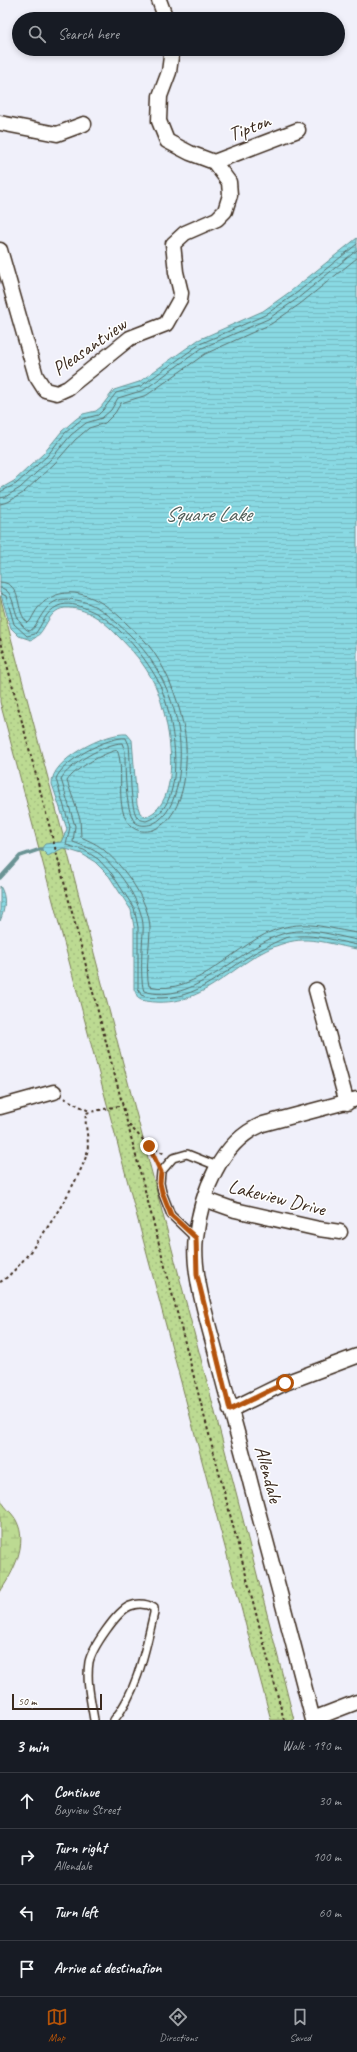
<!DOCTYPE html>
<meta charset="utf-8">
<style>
:root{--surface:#171b24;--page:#242831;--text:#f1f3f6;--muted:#9ea1a6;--line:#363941;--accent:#b45309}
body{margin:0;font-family:Caveat,sans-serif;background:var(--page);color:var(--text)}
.scale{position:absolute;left:12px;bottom:10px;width:90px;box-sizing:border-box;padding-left:4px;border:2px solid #3b2a1e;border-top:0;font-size:11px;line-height:14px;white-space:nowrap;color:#3b2a1e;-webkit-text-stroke:3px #fff;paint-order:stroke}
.stop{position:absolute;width:12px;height:12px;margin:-9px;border:3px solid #b45309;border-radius:50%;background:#fff}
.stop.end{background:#b45309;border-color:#fff;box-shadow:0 1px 4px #0008}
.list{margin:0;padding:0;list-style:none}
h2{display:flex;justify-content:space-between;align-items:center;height:52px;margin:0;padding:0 16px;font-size:17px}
h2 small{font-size:13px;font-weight:400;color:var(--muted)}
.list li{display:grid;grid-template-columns:26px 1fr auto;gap:12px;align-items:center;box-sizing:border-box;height:56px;padding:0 16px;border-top:1px solid var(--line)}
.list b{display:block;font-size:15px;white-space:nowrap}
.list p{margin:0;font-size:13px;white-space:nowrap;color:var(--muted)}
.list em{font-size:13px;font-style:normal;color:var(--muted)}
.icon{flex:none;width:22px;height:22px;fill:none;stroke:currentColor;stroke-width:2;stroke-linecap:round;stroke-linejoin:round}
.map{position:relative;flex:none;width:357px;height:1720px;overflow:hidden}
.search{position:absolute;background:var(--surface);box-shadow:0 2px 6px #0003;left:12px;right:12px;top:12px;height:44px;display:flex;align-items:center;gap:10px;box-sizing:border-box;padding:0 14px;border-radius:22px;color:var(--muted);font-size:15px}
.sheet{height:276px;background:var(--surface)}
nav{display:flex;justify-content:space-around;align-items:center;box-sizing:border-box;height:56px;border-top:1px solid var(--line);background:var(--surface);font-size:11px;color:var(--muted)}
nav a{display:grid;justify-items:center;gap:2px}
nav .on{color:var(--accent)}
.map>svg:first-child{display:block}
.wetland{fill:url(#wetland-marsh);stroke:#7c8258}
.park{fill:url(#park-dots);stroke:#7c8258}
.water{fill:url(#water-rules);stroke:#6a9394}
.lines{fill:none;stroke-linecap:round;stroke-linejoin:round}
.shore{stroke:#5a706d;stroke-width:1}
.stream{stroke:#6a9394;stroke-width:3.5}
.service-casing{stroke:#3b2a1e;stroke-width:10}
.minor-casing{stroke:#3b2a1e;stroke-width:17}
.path{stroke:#3b2a1e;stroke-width:2;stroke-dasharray:3 3;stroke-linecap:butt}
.service{stroke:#fff;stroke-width:7}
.minor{stroke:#fff;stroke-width:14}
.route{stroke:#b45309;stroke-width:5}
.labels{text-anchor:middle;stroke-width:3;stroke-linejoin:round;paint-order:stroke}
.street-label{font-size:20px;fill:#3b2a1e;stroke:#fff}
.water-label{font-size:21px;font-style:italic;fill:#525f59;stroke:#fff}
</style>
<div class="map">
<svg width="357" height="1720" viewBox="0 0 357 1720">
<defs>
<pattern id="wetland-marsh" width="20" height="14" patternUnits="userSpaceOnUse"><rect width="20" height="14" fill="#bcda92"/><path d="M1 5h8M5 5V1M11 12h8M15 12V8" fill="none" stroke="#a2bb7d"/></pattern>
<pattern id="park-dots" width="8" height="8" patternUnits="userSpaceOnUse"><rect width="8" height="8" fill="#bcda92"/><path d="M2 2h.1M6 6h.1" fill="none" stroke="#a2bb7d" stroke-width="1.8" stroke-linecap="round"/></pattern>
<pattern id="water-rules" width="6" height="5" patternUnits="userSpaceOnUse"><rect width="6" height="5" fill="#89d9e3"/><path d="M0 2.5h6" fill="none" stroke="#77bac2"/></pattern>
</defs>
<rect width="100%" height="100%" fill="#f0f0fa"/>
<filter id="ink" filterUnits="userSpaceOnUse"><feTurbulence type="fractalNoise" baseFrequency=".025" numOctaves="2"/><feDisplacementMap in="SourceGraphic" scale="8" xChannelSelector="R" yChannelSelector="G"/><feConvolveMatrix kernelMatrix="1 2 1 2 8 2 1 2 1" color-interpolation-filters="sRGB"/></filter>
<g filter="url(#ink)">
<path class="wetland" d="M 0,1497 C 3,1507 11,1511 16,1520 C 29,1544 13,1572 0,1592 Z"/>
<path class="park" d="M 0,596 L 237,1496 L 294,1720 L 271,1720 L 0,702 Z"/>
<path class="water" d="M 357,238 L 357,949 C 332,945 310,935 285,943 C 232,958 205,1014 141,1000 L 138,998 L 134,989 L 134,927 L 131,910 L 109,876 L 95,862 L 82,854 L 63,848 L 48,856 L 41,849 L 45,844 L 61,842 L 67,829 L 52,784 C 50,760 106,732 127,734 L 132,740 L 137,804 L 140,813 L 145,817 C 187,802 168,712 154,683 C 144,663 132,650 117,635 C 104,621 86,607 65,608 C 46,610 47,634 31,640 L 19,636 L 11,628 L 0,592 L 0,489 L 14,481 L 44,453 L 62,431 L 76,419 L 83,414 L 96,411 L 101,407 L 114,390 L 139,382 L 198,340 L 263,311 L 291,291 Z
M 0,886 C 7,897 5,910 0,921 Z"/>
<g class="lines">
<path class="shore" d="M 0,492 L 16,484 L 47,456 L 65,433 L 82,419 L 98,415 L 103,410 L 116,393 L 141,386 L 200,344 L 265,315 L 294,295 L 357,244
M 0,498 L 5,497 L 20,488 L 51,459 L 71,435 L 86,423 L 102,418 L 111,410 L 118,398 L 144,390 L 202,348 L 268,319 L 297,299 L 357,250
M 0,504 L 8,502 L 23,493 L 55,463 L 75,440 L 89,428 L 105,423 L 115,413 L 121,403 L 147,395 L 205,354 L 271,324 L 300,304 L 357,258
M 0,582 C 24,583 14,612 28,623 C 31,621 32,617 34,614 C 39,604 50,596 60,594 C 85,588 111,607 126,623 C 133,630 140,635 146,642 C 165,665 177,695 183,724 C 190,753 188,817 153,830 C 146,832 137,832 131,826 C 113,809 126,769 117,750 C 104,753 74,769 67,781 L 80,819 L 81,837 C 89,841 98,844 105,851 C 125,868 149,901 150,928 C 150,946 145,969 149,986 C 198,998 237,940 281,928 C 310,920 329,929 357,933
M 0,588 C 18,589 10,621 29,631 C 38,630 42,599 66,599 C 96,600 109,616 130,635 C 155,659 172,693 178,727 C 183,754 182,812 152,824 C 146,826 139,826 135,822 C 125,812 125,765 125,751 L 122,743 C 106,743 68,765 61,779 L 75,826 L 73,842 C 83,846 92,848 101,855 C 120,871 146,907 143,933 C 142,945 140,982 144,991 C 194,1007 238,948 282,934 C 308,926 331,935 357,940
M 0,593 L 6,596 L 14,624 L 27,636 L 35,634 C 43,624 45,612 58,606 C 67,602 78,605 87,609 C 115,619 143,654 157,679 C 173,709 192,807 146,821 C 142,820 139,820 137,817 C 129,805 131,761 129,745 L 126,738 C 108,736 61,762 56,779 L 70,827 L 66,845 L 84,850 L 98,859 L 112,874 L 134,908 L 138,927 L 138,988 L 141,995 C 148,998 155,998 162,998 C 204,997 228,966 262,949 C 270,945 277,941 285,938 C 310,932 332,940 357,945"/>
<path class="stream" d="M 0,878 L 20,856 L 41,849"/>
<g class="service-casing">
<path id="service" d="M 195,1238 L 171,1215 L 162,1192 L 160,1183 L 161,1172 L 173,1158 L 187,1154 L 217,1166
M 94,1720 C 91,1701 86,1681 89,1662 C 92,1648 117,1611 130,1606 C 138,1603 147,1604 154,1608 L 154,1613 C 145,1650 138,1690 114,1720"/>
</g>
<g class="minor-casing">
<path id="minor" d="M 159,0 L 166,19
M 0,123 L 57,134 L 84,124
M 214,162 L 298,130
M 0,250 L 36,376 L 45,390 L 57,393 L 68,388 L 130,338 L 166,324 L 180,299 L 181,293 L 176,272 L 173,244 L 185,233 L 217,219 L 225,211 L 230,195 L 229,182 L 214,162 L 190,153 L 167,141 L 159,121 L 160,96 L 169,72 L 172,49
M 316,990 L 347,1103
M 0,1107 L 54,1092
M 204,1199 L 235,1210 L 319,1229 L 340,1232
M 230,1410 L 285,1383 L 357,1356
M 313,1719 L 357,1702
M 313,1720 C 293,1642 272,1563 251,1485 C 241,1445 229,1405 219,1365 C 210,1328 191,1274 196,1237 C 201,1193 220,1142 263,1124 L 357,1099"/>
</g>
<path class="path" d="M 0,638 L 284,1720
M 64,1098 L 89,1111
M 129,1125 L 149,1146 L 165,1154
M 149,1147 L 156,1163
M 0,1282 C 25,1269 80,1181 87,1153 C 90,1140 84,1125 86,1113 L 123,1105"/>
<use href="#service" class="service"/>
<use href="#minor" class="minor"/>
</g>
</g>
<g class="lines" filter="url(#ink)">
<path class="route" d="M 149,1146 L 161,1172 L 160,1183 L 162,1192 L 171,1215 L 196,1238 L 197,1275 L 230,1410 L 285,1383"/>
</g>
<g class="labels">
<g class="street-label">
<text transform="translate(249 127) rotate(-21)" y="7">Tipton</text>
<text transform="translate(89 346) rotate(-35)" y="7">Pleasantview</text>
<text transform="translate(277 1197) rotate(14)" y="7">Lakeview Drive</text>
<text transform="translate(269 1474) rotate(75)" y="7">Allendale</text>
</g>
<g class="water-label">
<text x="208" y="521">Square Lake</text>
</g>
</g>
</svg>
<div class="scale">50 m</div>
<div class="stop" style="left:285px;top:1383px"></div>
<div class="stop end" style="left:149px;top:1146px"></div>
<div class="search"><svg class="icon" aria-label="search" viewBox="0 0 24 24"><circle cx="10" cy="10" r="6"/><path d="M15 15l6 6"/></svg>Search here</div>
</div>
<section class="sheet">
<h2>3 min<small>Walk · 190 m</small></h2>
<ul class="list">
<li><svg class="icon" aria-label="ahead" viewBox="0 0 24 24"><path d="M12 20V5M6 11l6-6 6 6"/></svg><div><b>Continue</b><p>Bayview Street</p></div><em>30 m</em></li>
<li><svg class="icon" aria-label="right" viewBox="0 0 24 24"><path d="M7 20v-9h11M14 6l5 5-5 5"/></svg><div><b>Turn right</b><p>Allendale</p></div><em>100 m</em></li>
<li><svg class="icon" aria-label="left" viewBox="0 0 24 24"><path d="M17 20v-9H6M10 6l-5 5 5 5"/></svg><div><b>Turn left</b></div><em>60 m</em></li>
<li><svg class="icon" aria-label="arrive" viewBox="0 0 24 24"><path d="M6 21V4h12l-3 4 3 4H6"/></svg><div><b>Arrive at destination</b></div></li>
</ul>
</section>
<nav>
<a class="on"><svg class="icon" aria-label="map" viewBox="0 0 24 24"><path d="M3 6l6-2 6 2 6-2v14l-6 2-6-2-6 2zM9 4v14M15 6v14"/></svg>Map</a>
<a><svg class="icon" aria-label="directions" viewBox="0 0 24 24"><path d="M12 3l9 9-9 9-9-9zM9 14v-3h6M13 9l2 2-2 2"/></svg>Directions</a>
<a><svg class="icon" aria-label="saved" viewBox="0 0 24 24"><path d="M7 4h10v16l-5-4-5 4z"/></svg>Saved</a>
</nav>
